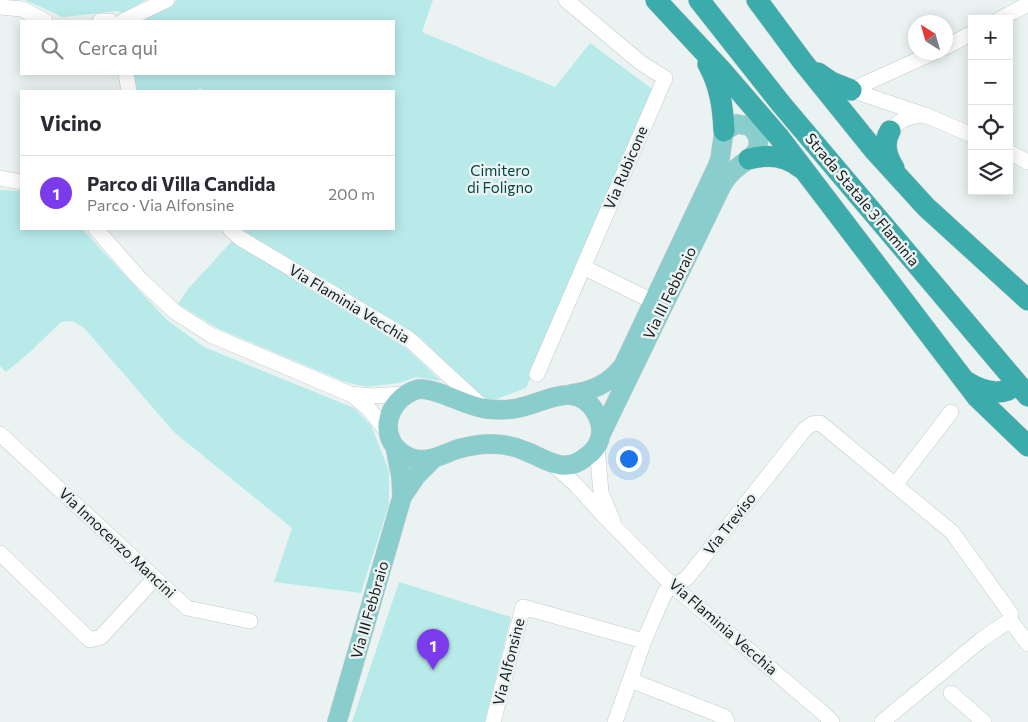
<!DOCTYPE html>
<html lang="it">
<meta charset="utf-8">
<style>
:root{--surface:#fff;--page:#f7f7f7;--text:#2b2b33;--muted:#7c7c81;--line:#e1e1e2;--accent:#7c3aed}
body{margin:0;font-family:Commissioner,sans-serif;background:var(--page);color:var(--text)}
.controls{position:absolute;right:15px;top:15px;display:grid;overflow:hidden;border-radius:0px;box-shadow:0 2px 12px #0003}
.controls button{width:45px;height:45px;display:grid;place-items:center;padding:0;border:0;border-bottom:1px solid var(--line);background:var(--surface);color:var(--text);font:25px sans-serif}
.compass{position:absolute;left:908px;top:15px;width:45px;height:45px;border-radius:50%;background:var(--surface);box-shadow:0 2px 12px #0003;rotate:323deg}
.you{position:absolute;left:628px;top:458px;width:18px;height:18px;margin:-12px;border:4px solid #fff;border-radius:50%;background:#1a73e8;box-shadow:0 0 0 8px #1a73e833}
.badge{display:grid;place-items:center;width:32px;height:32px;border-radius:50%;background:var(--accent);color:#fff;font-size:16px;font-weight:700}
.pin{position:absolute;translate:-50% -41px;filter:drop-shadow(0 1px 2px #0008)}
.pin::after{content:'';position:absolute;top:26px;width:18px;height:15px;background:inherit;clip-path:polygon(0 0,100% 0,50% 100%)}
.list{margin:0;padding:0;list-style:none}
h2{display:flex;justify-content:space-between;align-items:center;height:65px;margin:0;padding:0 20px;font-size:21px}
h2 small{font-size:16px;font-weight:400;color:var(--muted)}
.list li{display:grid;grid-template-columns:32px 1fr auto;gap:15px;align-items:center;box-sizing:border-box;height:75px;padding:0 20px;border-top:1px solid var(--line)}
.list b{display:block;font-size:19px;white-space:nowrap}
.list p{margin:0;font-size:16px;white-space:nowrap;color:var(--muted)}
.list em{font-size:16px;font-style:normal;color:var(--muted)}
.icon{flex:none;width:28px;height:28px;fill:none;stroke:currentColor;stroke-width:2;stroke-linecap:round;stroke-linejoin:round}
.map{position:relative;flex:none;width:1028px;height:722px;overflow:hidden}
.search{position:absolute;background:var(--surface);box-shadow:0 2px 12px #0003;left:20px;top:20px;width:375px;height:55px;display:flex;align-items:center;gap:12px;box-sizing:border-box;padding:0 18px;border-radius:0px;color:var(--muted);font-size:19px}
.panel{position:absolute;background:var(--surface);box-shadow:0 2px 12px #0003;left:20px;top:90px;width:375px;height:140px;border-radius:0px}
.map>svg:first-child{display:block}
.green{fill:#b9eaea}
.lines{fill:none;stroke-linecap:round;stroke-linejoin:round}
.minor-casing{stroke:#c3cbcb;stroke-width:16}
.major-casing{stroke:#cccdcd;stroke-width:20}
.highway-casing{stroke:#cccdcd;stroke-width:22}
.minor{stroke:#fff;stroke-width:15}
.major{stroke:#8acdcd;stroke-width:19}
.highway{stroke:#3cabab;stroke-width:21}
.labels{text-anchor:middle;stroke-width:5;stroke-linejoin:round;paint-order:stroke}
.street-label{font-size:15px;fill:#181b1b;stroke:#eaf3f2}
.park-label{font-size:15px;fill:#044444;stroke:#eaf3f2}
</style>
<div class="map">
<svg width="1028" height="722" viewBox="0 0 1028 722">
<rect width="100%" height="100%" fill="#eaf3f2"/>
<path class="green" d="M 25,0 L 146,0 L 123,13 L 117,11 L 63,17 Z
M 178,0 L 433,0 L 422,32 L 555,87 L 590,43 L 655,91 L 526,388 L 486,403 L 421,338 L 237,229 L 394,229 L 394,91 L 203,91 L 201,88 L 195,91 L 136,91 L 134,74 L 394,74 L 394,21 L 130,21 Z
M 0,190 L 21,191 L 21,229 L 82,229 L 167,320 L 204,347 L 354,408 L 371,425 L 389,471 L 389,504 L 361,593 L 274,582 L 292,528 L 174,432 L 84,328 L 73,321 L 61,322 L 30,352 L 6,372 L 0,366 Z
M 233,240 L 405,347 L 441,381 L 416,377 L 399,383 L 367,387 L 345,382 L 219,329 L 178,304 L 188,289 Z
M 399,582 L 511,617 L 485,722 L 352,722 Z"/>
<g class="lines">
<g class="minor-casing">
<path id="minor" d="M 0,7 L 22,9 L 45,21
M 1000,19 L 1028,4
M 100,21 L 110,21
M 123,21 L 167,0
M 946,47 L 972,33
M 126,74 L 129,91
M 851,90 L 925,115 L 972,135
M 851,90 L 935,52
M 890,131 C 899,120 909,116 923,115
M 1009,152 L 1028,162
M 0,178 L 21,182
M 96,229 L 139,278 L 175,312 L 211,335 L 350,394 L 371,396 L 404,394
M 230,229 L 240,238 L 409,339 L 484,408
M 583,267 L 652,301
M 537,374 L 665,78 L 641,63 L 566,0
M 351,394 L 369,409 L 388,433
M 0,434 L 187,608 L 250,621
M 597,447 L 601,493 L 613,521
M 553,464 L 576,485 L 604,516 L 672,585 L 823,713 L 832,722
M 895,485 L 951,412
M 0,553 L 90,640 L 101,637 L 155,578
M 1010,620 L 1028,644
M 630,680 L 725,717 L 727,722
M 951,693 L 984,722
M 493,722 L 523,607 L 644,641
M 615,722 L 644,641 L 665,592 L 687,578 L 805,429 L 812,424 L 820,423 L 952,532 L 1011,614 L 1010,620 L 981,640 L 882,722"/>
</g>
<g class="major-casing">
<path id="major" d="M 419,389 C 441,389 463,406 487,409 C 497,410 508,410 518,408 C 545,403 577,379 596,413 C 600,420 602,430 600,438 C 598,446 593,452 587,456 C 564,476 547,459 525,451 C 514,446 503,444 491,444 C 480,444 469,446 458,449 C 442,454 428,464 411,458 C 375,444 384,398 419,389 Z
M 571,394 C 592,391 609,384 623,366 L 717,167 L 720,159 L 724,131 L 737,124 L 749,126 C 760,134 762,148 751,157 C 747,161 742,163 738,167 C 731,172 726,178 722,185 L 601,434
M 395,447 L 401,477 L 402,497
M 337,722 L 402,497 L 416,476 L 433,459"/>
</g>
<g class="highway-casing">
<path id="highway" d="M 656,0 L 723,72 L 779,137 L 977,397 L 1028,446
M 699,0 L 782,105 L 1028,396
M 757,0 L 803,62 L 874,150 L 926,207 L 1028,300
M 708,64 C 720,86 723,107 724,131
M 818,73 L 831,82 L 851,90
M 890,131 C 883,143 886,156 894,168
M 749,159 C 767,154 786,156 801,168
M 967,382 C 980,390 994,395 1008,390"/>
</g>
<use href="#minor" class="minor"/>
<use href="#major" class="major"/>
<use href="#highway" class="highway"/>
</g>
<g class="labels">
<g class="street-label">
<text transform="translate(626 168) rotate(-67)" y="5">Via Rubicone</text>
<text transform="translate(862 200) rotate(50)" y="5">Strada Statale 3 Flaminia</text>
<text transform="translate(670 293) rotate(-64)" y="5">Via III Febbraio</text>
<text transform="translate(349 304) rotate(31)" y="5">Via Flaminia Vecchia</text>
<text transform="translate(730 524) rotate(-52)" y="5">Via Treviso</text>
<text transform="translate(117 543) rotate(43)" y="5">Via Innocenzo Mancini</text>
<text transform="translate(370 610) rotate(-74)" y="5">Via III Febbraio</text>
<text transform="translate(723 627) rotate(41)" y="5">Via Flaminia Vecchia</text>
<text transform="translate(509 662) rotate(-76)" y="5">Via Alfonsine</text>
</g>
<g class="park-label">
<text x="500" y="176">Cimitero<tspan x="500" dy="17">di Foligno</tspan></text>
</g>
</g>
</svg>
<div class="controls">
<button>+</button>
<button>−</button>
<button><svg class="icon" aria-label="locate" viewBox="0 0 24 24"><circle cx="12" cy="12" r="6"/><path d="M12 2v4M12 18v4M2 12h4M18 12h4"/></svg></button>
<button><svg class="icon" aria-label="layers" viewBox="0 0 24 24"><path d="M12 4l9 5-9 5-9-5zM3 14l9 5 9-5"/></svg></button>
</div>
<svg class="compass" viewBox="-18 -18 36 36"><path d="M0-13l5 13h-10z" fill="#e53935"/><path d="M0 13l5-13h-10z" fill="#7c7c81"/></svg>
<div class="you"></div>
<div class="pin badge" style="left:433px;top:670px">1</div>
<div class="search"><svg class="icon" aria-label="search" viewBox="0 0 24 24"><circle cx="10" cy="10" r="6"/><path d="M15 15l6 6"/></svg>Cerca qui</div>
<section class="panel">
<h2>Vicino<small></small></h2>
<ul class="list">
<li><span class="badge">1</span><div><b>Parco di Villa Candida</b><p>Parco · Via Alfonsine</p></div><em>200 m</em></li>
</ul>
</section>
</div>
